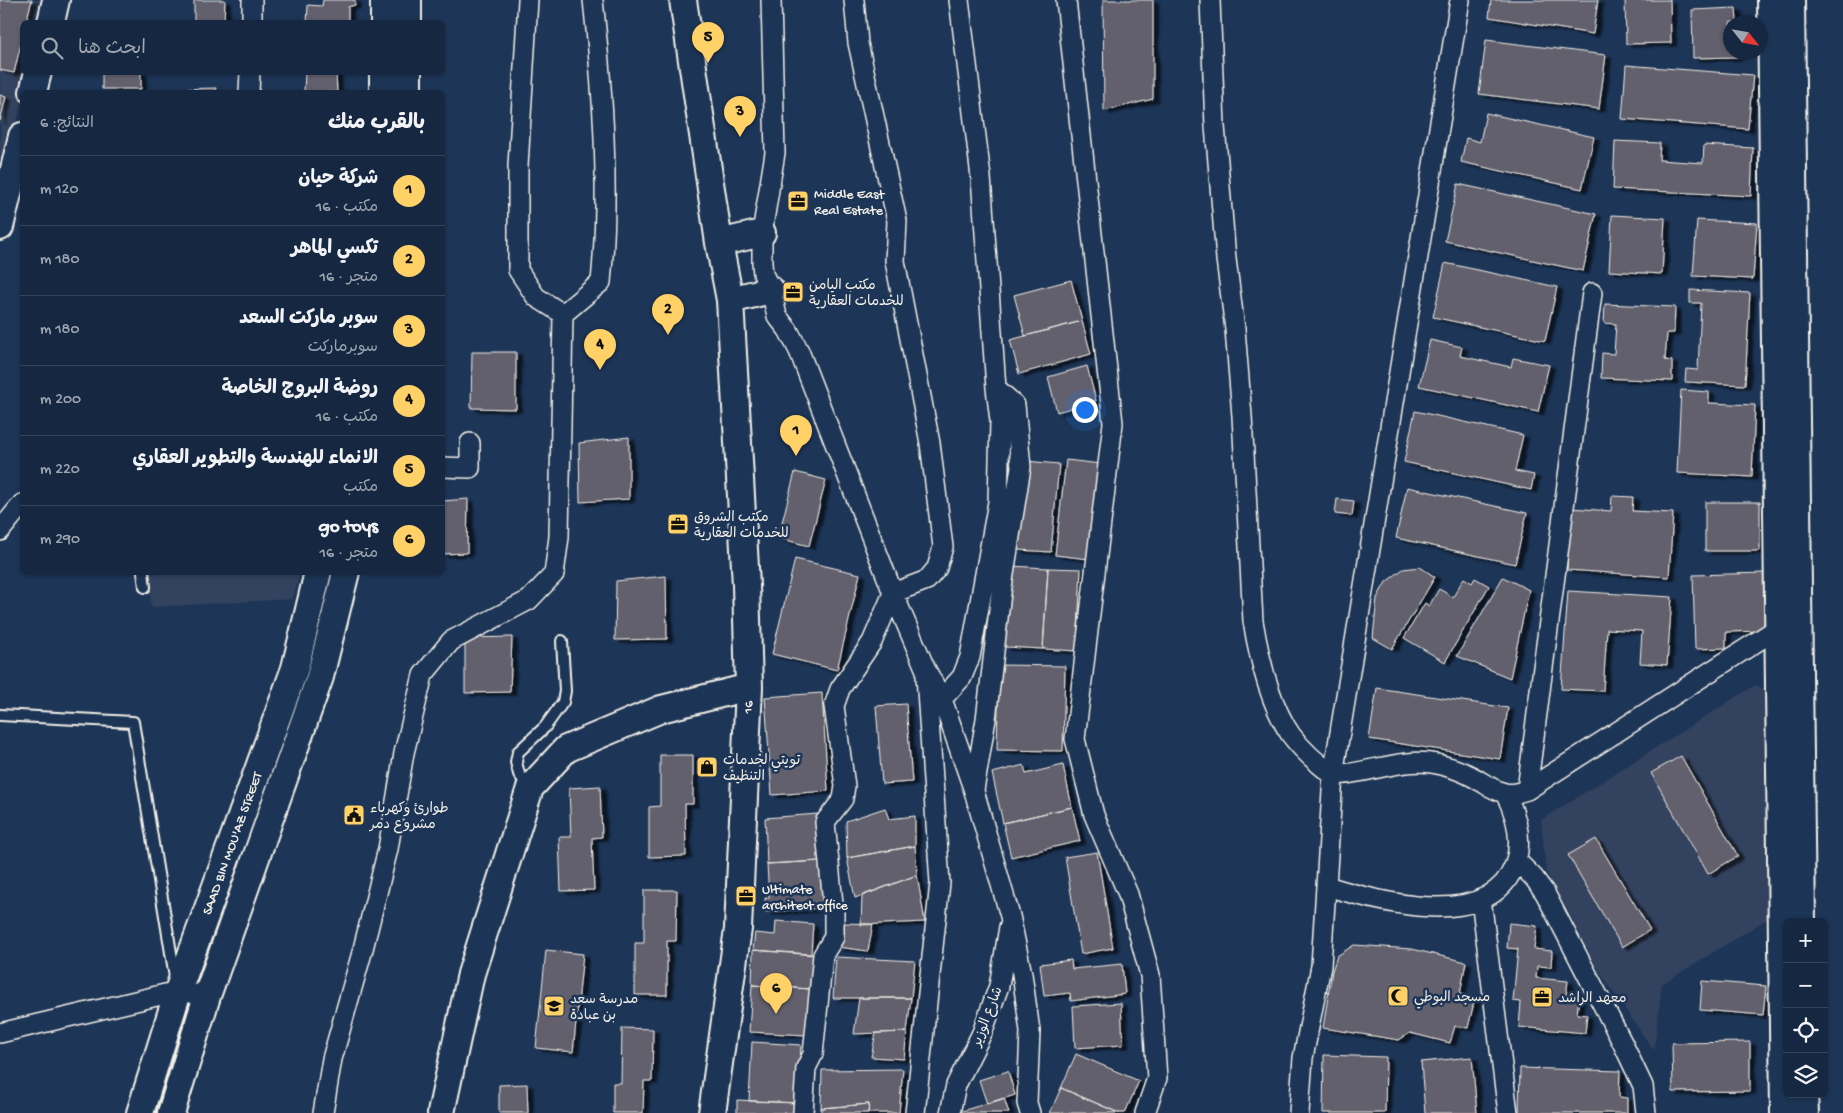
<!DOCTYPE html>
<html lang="ar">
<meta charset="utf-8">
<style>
:root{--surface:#162841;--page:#1f3048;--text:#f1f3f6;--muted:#9ea6b1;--line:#35445a;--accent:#ffd166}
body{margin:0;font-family:"Gochi Hand","Playpen Sans Arabic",sans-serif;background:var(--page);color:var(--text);direction:rtl}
.controls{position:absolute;right:15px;bottom:15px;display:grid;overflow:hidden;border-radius:8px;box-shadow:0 1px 4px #0004}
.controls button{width:45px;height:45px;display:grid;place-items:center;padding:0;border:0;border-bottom:1px solid var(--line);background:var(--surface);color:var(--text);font:25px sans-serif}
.compass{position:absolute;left:1723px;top:15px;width:45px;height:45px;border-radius:50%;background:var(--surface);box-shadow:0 1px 4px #0004;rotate:121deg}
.you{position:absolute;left:1084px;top:409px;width:18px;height:18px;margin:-12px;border:4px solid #fff;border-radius:50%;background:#1a73e8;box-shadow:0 0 0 8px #1a73e833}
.badge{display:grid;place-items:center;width:32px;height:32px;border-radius:50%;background:var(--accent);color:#111;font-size:16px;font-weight:700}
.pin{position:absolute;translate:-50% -41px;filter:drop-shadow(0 1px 2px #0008)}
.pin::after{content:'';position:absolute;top:26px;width:18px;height:15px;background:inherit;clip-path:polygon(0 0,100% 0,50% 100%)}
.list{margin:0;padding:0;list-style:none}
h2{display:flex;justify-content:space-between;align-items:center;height:65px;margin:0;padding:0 20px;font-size:21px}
h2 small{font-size:16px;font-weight:400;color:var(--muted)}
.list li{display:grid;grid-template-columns:32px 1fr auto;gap:15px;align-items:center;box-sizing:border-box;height:70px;padding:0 20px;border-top:1px solid var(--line)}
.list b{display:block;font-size:19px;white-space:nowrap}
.list p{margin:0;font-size:16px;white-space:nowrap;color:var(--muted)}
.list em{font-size:16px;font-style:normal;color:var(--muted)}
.icon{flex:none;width:28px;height:28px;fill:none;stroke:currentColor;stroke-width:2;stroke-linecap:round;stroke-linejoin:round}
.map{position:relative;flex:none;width:1843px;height:1113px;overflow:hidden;direction:ltr}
.search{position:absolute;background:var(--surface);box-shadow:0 1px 4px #0004;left:20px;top:20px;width:425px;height:55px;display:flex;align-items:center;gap:12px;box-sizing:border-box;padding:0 18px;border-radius:8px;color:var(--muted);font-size:19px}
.panel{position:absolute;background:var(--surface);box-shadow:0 1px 4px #0004;left:20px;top:90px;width:425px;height:485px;border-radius:8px;direction:rtl}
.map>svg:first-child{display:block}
.built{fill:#32425e}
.building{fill:#63616e;stroke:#f4f1e8;filter:url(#shadow)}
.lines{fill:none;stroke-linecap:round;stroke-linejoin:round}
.lane-casing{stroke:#f4f1e8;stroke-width:14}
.street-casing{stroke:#f4f1e8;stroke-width:22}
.secondary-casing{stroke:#f4f1e8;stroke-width:30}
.lane{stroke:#1d3557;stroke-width:10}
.street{stroke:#1d3557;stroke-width:19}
.secondary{stroke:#1d3557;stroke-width:26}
.labels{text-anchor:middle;stroke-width:5;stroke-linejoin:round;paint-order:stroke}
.poi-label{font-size:14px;fill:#f4f1e8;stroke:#1d3557;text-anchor:start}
.street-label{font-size:14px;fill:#f4f1e8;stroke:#1d3557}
</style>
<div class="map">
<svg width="1843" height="1113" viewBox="0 0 1843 1113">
<defs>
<filter id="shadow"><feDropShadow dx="5.5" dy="3" stdDeviation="1" flood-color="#0009"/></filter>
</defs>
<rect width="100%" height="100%" fill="#1d3557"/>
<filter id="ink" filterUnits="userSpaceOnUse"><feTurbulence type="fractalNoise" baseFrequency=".02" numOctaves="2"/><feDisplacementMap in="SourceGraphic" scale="10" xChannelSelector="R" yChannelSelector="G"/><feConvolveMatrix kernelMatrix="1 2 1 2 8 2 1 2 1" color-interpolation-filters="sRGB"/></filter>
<g filter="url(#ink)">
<path class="built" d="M 0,0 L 48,0 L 42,22 L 22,22 L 22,72 L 30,73 L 22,92 L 22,101 L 0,189 Z
M 149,573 L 300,573 L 293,599 L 151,607 Z
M 1755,685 L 1768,690 L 1777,913 L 1662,984 L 1654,1051 L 1597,968 L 1546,871 L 1541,820 Z"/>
<path class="building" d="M 0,0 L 32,0 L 26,22 L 22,22 L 22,39 L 14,73 L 0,70 Z
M 194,0 L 225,0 L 224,22 L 194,22 Z
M 323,0 L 355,0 L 355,5 L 348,7 L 348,22 L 307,22 L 308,5 L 322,6 Z
M 1103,0 L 1153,0 L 1153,99 L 1104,111 Z
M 1491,0 L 1598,0 L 1593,34 L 1489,17 Z
M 1625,0 L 1670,0 L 1671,43 L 1626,44 Z
M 1736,8 L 1737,22 L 1730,22 L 1730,52 L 1737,52 L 1738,57 L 1693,58 L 1692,10 Z
M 1486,40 L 1606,55 L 1599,109 L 1479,94 Z
M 1626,65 L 1753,75 L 1748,129 L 1622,119 Z
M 102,72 L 141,72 L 141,89 L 102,89 Z
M 305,72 L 336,72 L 337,92 L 304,92 Z
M 216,88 L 216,92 L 174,92 L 174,89 Z
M 0,95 L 6,97 L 0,121 Z
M 1486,113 L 1594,137 L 1582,189 L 1461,162 L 1466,138 L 1480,142 Z
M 1615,141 L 1660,143 L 1659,160 L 1703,163 L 1704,145 L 1753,148 L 1751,196 L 1613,189 Z
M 1458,184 L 1596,214 L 1583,271 L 1445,241 Z
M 1612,215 L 1665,218 L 1662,274 L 1609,271 Z
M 1697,220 L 1757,223 L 1753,279 L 1693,276 Z
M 1445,263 L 1557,287 L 1545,341 L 1433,317 Z
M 1071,280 L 1082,321 L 1025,336 L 1014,295 Z
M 1690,290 L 1750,293 L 1745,385 L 1685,382 L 1686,369 L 1698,370 L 1701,303 L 1690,303 Z
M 1605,304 L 1675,307 L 1674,333 L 1667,333 L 1665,360 L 1672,361 L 1672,381 L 1601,378 L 1602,353 L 1614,354 L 1616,324 L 1604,323 Z
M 1082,321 L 1091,354 L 1019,374 L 1010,340 Z
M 1430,340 L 1462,347 L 1460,356 L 1511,367 L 1513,358 L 1549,365 L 1538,412 L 1419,386 Z
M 472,352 L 516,352 L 516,409 L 471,408 Z
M 1087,366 L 1096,401 L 1057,412 L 1048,377 Z
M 1681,390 L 1709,392 L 1709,403 L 1755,405 L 1752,477 L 1677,473 Z
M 1415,411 L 1523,435 L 1515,471 L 1534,475 L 1531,490 L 1404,462 Z
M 629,437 L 629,499 L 580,502 L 579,443 Z
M 1066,460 L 1101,464 L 1089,559 L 1055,555 Z
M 1025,461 L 1059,464 L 1051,552 L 1018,550 Z
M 795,472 L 826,480 L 809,546 L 778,538 Z
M 1407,487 L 1527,513 L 1515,564 L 1396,538 Z
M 1612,496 L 1633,497 L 1632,511 L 1673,513 L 1669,577 L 1567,570 L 1571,508 L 1611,511 Z
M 468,499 L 467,553 L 442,554 L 442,501 Z
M 1337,499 L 1354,501 L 1352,516 L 1335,514 Z
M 1705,502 L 1760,502 L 1760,551 L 1705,551 Z
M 795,559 L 860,574 L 837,670 L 772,654 Z
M 1010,566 L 1048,568 L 1043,649 L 1005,647 Z
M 1420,567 L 1435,577 L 1392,649 L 1373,638 L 1377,598 L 1386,582 L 1403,569 Z
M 1048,568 L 1081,569 L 1077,651 L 1043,649 Z
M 1765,573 L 1766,631 L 1726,632 L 1726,648 L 1695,649 L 1693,575 Z
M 666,576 L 667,639 L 615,640 L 616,581 Z
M 1503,577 L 1529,590 L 1510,678 L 1457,656 Z
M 1464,578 L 1472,583 L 1475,578 L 1489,586 L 1445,662 L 1404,638 L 1425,603 L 1429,606 L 1439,589 L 1453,597 Z
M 1568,591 L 1672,597 L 1667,665 L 1640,663 L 1642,631 L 1607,629 L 1603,691 L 1561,689 Z
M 512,637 L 510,692 L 465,693 L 465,638 Z
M 999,665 L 1065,666 L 1063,751 L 997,750 Z
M 1377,688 L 1508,708 L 1500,759 L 1369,739 Z
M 822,693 L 828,791 L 772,795 L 765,697 Z
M 906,704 L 912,782 L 882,784 L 876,706 Z
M 660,755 L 693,755 L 693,804 L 685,804 L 686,856 L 649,857 L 649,807 L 660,806 Z
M 1681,756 L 1738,856 L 1708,874 L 1651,773 Z
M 1024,765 L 1026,774 L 1063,765 L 1072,807 L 1003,823 L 992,773 Z
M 600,786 L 602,837 L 592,838 L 594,890 L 561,891 L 559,837 L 571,837 L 569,788 Z
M 1072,807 L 1080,841 L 1011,857 L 1003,823 Z
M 885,808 L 889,819 L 915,816 L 915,846 L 847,858 L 846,821 Z
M 818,814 L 821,861 L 767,864 L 765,818 Z
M 1596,839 L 1650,930 L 1622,947 L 1568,855 Z
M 915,846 L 917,875 L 855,898 L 847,858 Z
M 1097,852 L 1113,948 L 1081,954 L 1065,857 Z
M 821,861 L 824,908 L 766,912 L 765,898 L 769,898 L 767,864 Z
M 917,875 L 925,922 L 861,925 L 862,896 Z
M 644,890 L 677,890 L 676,941 L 667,941 L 667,995 L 635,995 L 635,943 L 644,943 Z
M 776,921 L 813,924 L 811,954 L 753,950 L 755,933 L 775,935 Z
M 844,923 L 873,924 L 868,951 L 837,947 Z
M 1509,923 L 1537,926 L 1534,949 L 1552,951 L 1551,967 L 1537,966 L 1536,978 L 1568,981 L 1566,996 L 1579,997 L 1577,1014 L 1587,1015 L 1585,1033 L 1519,1027 L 1521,1002 L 1513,1001 L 1518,949 L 1507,948 Z
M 1354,945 L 1412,949 L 1466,962 L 1460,994 L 1475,998 L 1468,1028 L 1455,1026 L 1450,1043 L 1410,1033 L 1399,1040 L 1323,1028 L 1332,971 L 1337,956 Z
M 546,950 L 583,954 L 573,1052 L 536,1048 Z
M 753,950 L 814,955 L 810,989 L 752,985 Z
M 836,957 L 915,961 L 911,998 L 833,998 Z
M 1071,960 L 1072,969 L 1122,964 L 1125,994 L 1071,1001 L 1070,993 L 1044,996 L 1040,964 Z
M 1702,981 L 1766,986 L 1763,1015 L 1700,1010 Z
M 752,985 L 810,989 L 807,1035 L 749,1032 Z
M 859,998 L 911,998 L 907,1032 L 854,1034 Z
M 1121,1003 L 1123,1045 L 1075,1048 L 1073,1006 Z
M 622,1028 L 653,1029 L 652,1081 L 644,1081 L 643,1113 L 613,1113 L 613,1083 L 621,1083 Z
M 907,1032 L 904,1059 L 871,1057 L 876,1033 Z
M 752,1042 L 801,1045 L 797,1103 L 749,1101 Z
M 1750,1042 L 1750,1091 L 1673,1092 L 1672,1043 Z
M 1076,1054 L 1139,1081 L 1125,1113 L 1119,1113 L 1061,1088 Z
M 1324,1055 L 1386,1057 L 1385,1113 L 1323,1113 Z
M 1472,1057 L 1477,1113 L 1425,1113 L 1421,1062 Z
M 1520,1068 L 1620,1071 L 1619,1097 L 1627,1098 L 1627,1113 L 1519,1113 Z
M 903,1069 L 899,1113 L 868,1113 L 869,1104 L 821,1108 L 822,1070 Z
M 1008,1071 L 1015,1095 L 987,1104 L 979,1080 Z
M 527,1084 L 528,1113 L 499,1113 L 499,1085 Z
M 1061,1088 L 1119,1113 L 1050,1113 Z
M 1004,1098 L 1009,1113 L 959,1113 L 959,1112 Z
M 737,1100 L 797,1103 L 796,1113 L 737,1113 Z
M 869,1104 L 868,1113 L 821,1113 L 821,1108 Z"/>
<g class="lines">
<g class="lane-casing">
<path id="lane" d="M 143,572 L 145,587
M 0,715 L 133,722 L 175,977
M 529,787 L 519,774 L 516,762 L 518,752 L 545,727 L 563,702 L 565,691 L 562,641"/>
</g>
<g class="street-casing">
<path id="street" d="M 528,0 L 518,166 L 518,270 L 536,297 L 563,314
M 771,0 L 775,153 L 762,233 L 762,263 L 763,274 L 771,290 L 777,316 L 788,330 L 799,351 L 893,593 L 925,668 L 942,699 L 974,791 L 1010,916 L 1022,974 L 1030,1031 L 1027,1103 L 1030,1113
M 1066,0 L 1113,423 L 1075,739 L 1094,815 L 1128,894 L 1150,975 L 1157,1078 L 1145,1113
M 1210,0 L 1215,126 L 1226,259 L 1235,329 L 1242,416 L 1253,621 C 1259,657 1270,705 1291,735 C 1303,751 1318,764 1333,775 C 1368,774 1402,757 1437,764 C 1450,767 1462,771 1473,777 C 1484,783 1493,790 1505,793 C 1512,795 1520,792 1527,790 L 1778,628 L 1789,626
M 252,22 L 252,0
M 249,92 L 250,72
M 442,467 L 470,468 L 470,443
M 0,531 L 22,504
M 942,699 L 962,677 L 970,657 L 998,502 L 1000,421 L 996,388 L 981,177 L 959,0
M 974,790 L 986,719 L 1001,593 L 1021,467 L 1015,405 L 996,388
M 1527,790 L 1592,293
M 1516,860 L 1534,878 L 1545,893 L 1623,1044 L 1643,1086 L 1646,1113
M 1327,886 C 1378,902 1490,933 1515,864 C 1523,840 1516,814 1505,793
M 1481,899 L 1508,1113
M 0,1033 L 178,991 L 207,996
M 323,1113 L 332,1059 L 363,949 L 388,849 L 404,753 L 423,675 L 451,641 L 529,600 L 554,574 L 559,537 L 563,314 L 601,282 C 610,189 603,93 593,0
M 803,1113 L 806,1068 L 813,1054 L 823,955 L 834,937 L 834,914 L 825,822 L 843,799 L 845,786 L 834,706 L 840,689 L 872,642 L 893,593 L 927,580 L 937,568 L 943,547 L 930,443 L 895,261 L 897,221 L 858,43 L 854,0
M 915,1113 L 940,883 L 926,676
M 950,1113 L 956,1085 L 982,1033 L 999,986 L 1009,927
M 1299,1113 L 1303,1058 L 1321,966 L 1333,775 L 1460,0"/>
</g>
<g class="secondary-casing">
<path id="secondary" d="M 683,0 L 719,243 L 730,300 L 746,585 L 749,687 L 738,929 L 712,1113
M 1771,0 L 1784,1113
M 1791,0 L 1802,922
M 51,22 L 56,0
M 384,22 L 384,0
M 408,22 L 408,0
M 33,92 L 38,72
M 383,92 L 383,72
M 408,92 L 408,72
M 0,227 L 22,136
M 719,243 L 762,233
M 730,300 L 771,290
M 1804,1094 L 1805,1113
M 140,1113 L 178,991 L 295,668 L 318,572
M 171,1113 L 207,996 L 320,677 L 346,572
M 441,1113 L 471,974 L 530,788 L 566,749 L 661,709 L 749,687"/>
</g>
<use href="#lane" class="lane"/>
<use href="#street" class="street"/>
<use href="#secondary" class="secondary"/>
</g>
</g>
<defs>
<g id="office-square" transform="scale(1.125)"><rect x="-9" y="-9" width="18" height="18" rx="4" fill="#ffd166" stroke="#1d3557"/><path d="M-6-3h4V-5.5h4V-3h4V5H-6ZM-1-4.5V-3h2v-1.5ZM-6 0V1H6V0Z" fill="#111"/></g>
<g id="shop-square" transform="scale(1.125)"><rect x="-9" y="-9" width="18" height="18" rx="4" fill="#ffd166" stroke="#1d3557"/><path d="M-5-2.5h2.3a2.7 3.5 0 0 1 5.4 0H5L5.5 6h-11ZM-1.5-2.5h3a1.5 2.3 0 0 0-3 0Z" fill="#111"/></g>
<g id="civic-square" transform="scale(1.125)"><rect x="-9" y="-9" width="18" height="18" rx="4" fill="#ffd166" stroke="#1d3557"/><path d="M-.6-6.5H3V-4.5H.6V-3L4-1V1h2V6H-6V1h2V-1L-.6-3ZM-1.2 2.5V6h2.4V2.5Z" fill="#111"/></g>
<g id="mosque-square" transform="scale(1.125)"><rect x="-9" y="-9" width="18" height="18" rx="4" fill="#ffd166" stroke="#1d3557"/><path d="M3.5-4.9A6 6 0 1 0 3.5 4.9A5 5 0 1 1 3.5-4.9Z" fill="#111"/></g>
<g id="school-square" transform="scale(1.125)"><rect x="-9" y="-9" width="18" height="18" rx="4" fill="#ffd166" stroke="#1d3557"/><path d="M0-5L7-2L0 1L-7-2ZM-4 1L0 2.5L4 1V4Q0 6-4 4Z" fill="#111"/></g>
</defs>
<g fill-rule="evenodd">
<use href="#office-square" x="798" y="201"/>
<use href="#office-square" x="793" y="292"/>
<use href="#office-square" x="678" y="524"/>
<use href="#shop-square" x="707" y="767"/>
<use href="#civic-square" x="354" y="815"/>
<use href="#office-square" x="746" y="896"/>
<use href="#mosque-square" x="1398" y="996"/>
<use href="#office-square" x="1542" y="997"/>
<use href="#school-square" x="554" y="1006"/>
</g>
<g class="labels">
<g class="poi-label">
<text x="814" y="198">Middle East<tspan x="814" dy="16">Real Estate</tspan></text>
<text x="809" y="289">مكتب اليامن<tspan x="809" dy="16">للخدمات العقارية</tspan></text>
<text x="694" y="521">مكتب الشروق<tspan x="694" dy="16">للخدمات العقارية</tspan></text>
<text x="723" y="764">تويتي لخدمات<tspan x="723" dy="16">التنظيف</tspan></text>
<text x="370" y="812">طوارئ وكهرباء<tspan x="370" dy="16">مشروع دمر</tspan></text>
<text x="762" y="893">Ultimate<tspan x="762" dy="16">architect office</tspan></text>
<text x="1414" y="1001">مسجد البوطي</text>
<text x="1558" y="1002">معهد الراشد</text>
<text x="570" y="1003">مدرسة سعد<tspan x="570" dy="16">بن عبادة</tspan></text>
</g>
<g class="street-label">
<text transform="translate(747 707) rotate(-86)" y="5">16</text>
<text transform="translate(231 843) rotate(-70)" y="5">SAAD BIN MOU'AZ STREET</text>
<text transform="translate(986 1016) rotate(-69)" y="5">شارع الوزير</text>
</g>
</g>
</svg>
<div class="controls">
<button>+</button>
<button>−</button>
<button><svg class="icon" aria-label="locate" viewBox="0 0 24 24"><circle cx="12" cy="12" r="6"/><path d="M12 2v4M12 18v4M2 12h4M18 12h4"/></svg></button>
<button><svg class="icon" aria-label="layers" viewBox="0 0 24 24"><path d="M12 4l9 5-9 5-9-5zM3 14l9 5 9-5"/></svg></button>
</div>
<svg class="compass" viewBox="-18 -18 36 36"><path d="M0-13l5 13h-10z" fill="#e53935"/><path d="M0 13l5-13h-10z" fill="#9ea6b1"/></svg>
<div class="you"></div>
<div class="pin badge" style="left:796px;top:456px">1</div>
<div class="pin badge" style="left:668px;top:335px">2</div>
<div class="pin badge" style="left:740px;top:137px">3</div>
<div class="pin badge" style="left:600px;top:370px">4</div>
<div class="pin badge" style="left:708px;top:63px">5</div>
<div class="pin badge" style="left:776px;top:1014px">6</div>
<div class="search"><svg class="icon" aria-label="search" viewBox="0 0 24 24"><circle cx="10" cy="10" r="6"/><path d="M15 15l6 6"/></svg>ابحث هنا</div>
<section class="panel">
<h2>بالقرب منك<small>النتائج: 6</small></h2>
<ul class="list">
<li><span class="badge">1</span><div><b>شركة حيان</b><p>مكتب · 16</p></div><em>120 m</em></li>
<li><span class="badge">2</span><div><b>تكسي الماهر</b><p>متجر · 16</p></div><em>180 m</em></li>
<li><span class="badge">3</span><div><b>سوبر ماركت السعد</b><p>سوبرماركت</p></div><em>180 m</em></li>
<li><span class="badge">4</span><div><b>روضة البروج الخاصة</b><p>مكتب · 16</p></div><em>200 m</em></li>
<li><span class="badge">5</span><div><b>الانماء للهندسة والتطوير العقاري</b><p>مكتب</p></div><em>220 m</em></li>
<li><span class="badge">6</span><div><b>go toys</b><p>متجر · 16</p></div><em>290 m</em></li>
</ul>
</section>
</div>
